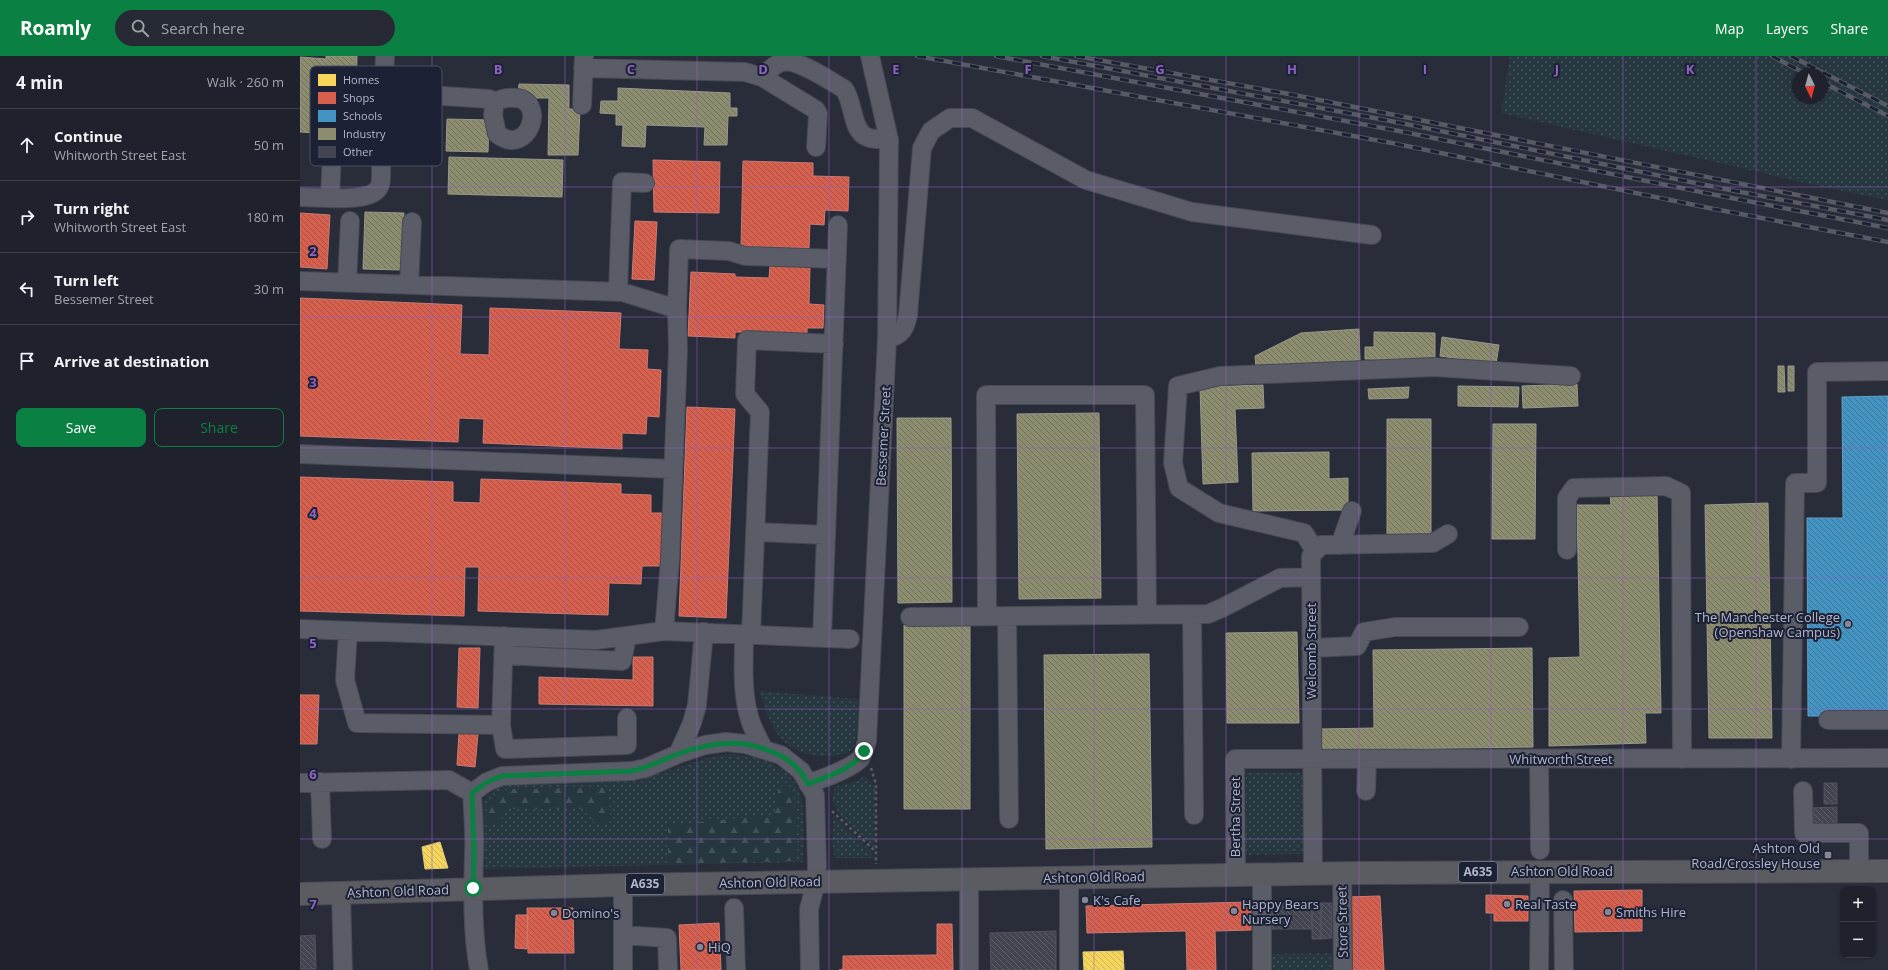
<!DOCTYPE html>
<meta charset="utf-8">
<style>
:root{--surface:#1f222c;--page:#272a34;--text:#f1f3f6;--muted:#a1a4a9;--line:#3c3f48;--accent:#0b8043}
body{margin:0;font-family:"Open Sans",sans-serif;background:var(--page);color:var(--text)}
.controls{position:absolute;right:12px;bottom:12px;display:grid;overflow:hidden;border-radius:8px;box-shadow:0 1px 3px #0004}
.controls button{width:36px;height:36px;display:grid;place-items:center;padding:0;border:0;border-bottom:1px solid var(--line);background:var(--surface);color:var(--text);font:20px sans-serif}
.compass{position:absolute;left:1492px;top:12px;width:36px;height:36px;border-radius:50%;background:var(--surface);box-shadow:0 1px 3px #0004;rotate:174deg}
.stop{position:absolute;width:12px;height:12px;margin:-9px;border:3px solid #0b8043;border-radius:50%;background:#fff}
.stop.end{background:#0b8043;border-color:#fff;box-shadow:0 1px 4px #0008}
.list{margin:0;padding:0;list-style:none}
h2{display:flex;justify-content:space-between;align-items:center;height:52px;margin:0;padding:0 16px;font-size:17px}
h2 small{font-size:13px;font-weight:400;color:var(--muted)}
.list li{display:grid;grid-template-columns:26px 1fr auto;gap:12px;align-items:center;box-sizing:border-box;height:72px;padding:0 16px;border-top:1px solid var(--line)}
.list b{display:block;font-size:15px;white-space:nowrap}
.list p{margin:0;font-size:13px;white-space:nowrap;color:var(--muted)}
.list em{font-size:13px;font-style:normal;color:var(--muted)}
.actions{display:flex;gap:8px;padding:12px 16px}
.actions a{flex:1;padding:9px 0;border:1px solid var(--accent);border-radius:8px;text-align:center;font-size:14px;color:var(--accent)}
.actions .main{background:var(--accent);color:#fff}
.icon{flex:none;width:22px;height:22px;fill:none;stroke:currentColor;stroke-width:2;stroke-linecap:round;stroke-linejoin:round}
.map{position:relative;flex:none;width:1588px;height:914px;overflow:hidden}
header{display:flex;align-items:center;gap:24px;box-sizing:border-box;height:56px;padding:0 20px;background:var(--accent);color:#fff}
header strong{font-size:19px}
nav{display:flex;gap:22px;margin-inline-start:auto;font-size:14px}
.search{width:280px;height:36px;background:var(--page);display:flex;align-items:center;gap:10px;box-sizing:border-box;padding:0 14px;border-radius:22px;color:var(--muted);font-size:15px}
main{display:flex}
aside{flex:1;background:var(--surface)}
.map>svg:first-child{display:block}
.grass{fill:url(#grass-dots);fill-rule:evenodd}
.forest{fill:url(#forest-firs)}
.homes{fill:url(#homes-back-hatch);stroke:#e2cc7d}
.shops{fill:url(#shops-back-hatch);stroke:#cc7a73}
.schools{fill:url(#schools-back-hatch);stroke:#659ec5}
.industry{fill:url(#industry-back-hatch);stroke:#98998a}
.building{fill:url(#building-back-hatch);stroke:#515461}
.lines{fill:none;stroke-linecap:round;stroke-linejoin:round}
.minor-casing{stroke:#464953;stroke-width:20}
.highway-casing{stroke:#464955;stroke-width:24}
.path{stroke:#575b65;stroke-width:2.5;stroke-dasharray:3 3;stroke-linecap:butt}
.minor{stroke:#5a5c67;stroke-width:18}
.highway{stroke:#5a5c61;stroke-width:22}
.rail-casing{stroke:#585b65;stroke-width:4.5}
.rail{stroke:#1c2135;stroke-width:3;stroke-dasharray:9;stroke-linecap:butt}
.route{stroke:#0b8043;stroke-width:5}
.grid{fill:none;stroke:#9164c4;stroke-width:1;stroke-opacity:0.55}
.poi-dot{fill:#838798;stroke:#1c2135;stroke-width:1.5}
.labels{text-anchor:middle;stroke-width:4;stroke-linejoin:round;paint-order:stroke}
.shield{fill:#1c2135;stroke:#868a9e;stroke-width:1}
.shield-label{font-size:12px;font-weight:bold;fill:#b3b7cb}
.street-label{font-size:13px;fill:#b3b7cb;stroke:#1c2135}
.poi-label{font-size:13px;fill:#b3b7cb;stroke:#1c2135;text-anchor:start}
.key{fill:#1c2135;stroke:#494e62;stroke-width:1}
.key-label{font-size:11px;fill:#b3b7cb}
.grid-label{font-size:13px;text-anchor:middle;font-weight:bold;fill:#9164c4;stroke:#1c2135;stroke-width:4;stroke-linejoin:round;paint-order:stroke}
</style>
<header>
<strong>Roamly</strong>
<div class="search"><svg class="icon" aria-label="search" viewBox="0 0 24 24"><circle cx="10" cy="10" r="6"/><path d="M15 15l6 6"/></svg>Search here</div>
<nav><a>Map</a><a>Layers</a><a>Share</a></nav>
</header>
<main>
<aside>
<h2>4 min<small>Walk · 260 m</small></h2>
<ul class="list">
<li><svg class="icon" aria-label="ahead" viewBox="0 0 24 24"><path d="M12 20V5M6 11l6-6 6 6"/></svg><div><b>Continue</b><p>Whitworth Street East</p></div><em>50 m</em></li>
<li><svg class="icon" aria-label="right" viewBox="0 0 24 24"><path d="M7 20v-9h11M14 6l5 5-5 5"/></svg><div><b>Turn right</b><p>Whitworth Street East</p></div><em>180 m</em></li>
<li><svg class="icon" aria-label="left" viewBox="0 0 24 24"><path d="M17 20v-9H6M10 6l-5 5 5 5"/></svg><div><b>Turn left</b><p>Bessemer Street</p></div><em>30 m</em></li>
<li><svg class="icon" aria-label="arrive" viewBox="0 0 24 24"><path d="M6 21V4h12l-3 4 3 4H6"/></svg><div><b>Arrive at destination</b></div></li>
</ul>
<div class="actions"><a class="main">Save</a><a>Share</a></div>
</aside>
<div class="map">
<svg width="1588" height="914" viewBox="0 0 1588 914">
<defs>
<pattern id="grass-dots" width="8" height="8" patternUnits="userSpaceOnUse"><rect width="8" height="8" fill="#263740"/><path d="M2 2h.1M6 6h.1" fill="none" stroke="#43525a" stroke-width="1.8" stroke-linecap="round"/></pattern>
<pattern id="forest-firs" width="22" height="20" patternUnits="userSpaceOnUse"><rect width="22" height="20" fill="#263740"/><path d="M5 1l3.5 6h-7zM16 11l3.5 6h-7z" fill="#43525a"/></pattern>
<pattern id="homes-back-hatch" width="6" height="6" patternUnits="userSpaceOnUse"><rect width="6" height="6" fill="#f6d55c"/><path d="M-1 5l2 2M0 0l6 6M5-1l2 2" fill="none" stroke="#d0b556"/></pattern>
<pattern id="shops-back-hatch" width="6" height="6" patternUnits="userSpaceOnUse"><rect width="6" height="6" fill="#d6604d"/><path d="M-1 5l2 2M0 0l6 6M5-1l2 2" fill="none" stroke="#a65448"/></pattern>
<pattern id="schools-back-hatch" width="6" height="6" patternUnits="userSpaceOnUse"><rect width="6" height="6" fill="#4393c3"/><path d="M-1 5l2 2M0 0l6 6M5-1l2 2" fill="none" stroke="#3f779b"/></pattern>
<pattern id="industry-back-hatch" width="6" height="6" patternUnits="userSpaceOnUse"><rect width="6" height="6" fill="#8c8c6e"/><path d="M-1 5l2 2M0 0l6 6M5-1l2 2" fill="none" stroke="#72725f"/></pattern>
<pattern id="building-back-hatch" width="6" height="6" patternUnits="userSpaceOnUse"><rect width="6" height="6" fill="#424550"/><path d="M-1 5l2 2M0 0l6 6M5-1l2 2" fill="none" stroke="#5b5e68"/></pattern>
</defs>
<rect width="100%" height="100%" fill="#292d3a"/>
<path class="grass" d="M 1210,0 L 1588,0 L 1588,144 L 1523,131 L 1201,57 ZM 1498,18 L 1522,18 L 1522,42 L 1498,42 Z
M 460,635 L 558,643 C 557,656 559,682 553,692 C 548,699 536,700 528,700 C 483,700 470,674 460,635 Z
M 432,698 C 441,699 451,700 460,702 C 474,707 491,718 498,732 C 506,747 503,788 503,806 L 185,813 L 183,747 L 188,739 L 202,729 L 339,724 L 413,700 Z
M 946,716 L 1002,716 L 1003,798 L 946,799 Z
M 565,720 L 575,730 L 574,792 L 538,757 L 532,744 L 535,731 L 557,725 Z
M 533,759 L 573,797 L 573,802 L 535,802 L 532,789 Z
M 1034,897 L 1034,914 L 971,914 L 971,898 Z"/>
<path class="forest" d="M 483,729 L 494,740 L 496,805 L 368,808 L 368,769 L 475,759 L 475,740 Z
M 306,731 L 310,753 L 310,766 L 294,768 L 288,753 L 206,753 L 199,767 L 185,769 L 187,747 L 207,733 Z"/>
<path class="homes" d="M 140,786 L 148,812 L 125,813 L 122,791 Z
M 823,895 L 824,914 L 784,914 L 783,896 Z"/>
<path class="shops" d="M 353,104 L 420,106 L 419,157 L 354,156 Z
M 443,105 L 513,107 L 513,120 L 549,121 L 548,155 L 525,154 L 524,169 L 510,168 L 509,192 L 441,190 Z
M 0,157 L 30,159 L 27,213 L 0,211 Z
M 335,165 L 357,166 L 354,224 L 332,223 Z
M 470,210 L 510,211 L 509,248 L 524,249 L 523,272 L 507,272 L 507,278 L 435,276 L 435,282 L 388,280 L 391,216 L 435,218 L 435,221 L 469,222 Z
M 0,242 L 162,249 L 160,298 L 189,299 L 190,252 L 321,257 L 319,293 L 348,294 L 347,313 L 361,314 L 359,361 L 347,360 L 346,378 L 322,377 L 322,393 L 183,387 L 184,363 L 159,362 L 158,386 L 0,380 Z
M 387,351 L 435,353 L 426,562 L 379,560 Z
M 0,421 L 153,426 L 153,446 L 180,447 L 181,423 L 321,428 L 321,438 L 351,439 L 351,457 L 364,457 L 362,510 L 342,510 L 341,528 L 309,527 L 308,559 L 178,555 L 179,511 L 165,511 L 164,560 L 0,555 Z
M 159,592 L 180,592 L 178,652 L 157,651 Z
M 333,601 L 353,601 L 353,650 L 239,648 L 239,621 L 333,624 Z
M 0,639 L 19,639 L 17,688 L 0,688 Z
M 159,677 L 178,678 L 175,711 L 157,709 Z
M 1342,834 L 1342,875 L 1275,876 L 1274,835 Z
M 1186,839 L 1228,840 L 1228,865 L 1194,865 L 1194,857 L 1186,857 Z
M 1080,840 L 1084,914 L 1047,914 L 1046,841 Z
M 951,846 L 951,874 L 915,875 L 916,914 L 887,914 L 886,875 L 787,877 L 786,850 Z
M 227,852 L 273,852 L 274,897 L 228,897 Z
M 216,859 L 228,859 L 227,893 L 215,892 Z
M 419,867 L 421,914 L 381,914 L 379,869 Z
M 637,868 L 652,868 L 653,914 L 539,914 L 543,913 L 543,900 L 637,899 Z"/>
<path class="schools" d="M 1588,340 L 1588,660 L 1508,660 L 1507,462 L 1543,462 L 1542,341 Z"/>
<path class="industry" d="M 26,0 L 57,0 L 55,79 L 0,76 L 0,1 L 26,3 Z
M 219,28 L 269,29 L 269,53 L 280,53 L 278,99 L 248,99 L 249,42 L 218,42 Z
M 318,32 L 430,37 L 430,52 L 437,52 L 437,60 L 428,60 L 427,89 L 404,89 L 405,71 L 346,69 L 345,91 L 322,90 L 323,69 L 316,69 L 316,58 L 300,57 L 301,45 L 318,45 Z
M 147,63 L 189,64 L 188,96 L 146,95 Z
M 149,101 L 263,104 L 262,141 L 148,138 Z
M 65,156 L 104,157 L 102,214 L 63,213 Z
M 1059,273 L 1060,304 L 956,312 L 955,300 L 1001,277 Z
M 1074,276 L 1135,277 L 1135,304 L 1065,303 L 1065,291 L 1074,291 Z
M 1142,281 L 1199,289 L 1196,308 L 1140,300 Z
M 1478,310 L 1484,310 L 1485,336 L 1478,336 Z
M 1488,310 L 1494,310 L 1494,335 L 1488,335 Z
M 1277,328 L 1278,350 L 1223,352 L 1222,330 Z
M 963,329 L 964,352 L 935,353 L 938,426 L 903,428 L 900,331 Z
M 1158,330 L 1219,331 L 1218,351 L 1158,350 Z
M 1109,331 L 1108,342 L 1069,343 L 1068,333 Z
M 799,357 L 801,542 L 719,543 L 717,358 Z
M 597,362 L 651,362 L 652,546 L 598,547 Z
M 1087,363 L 1131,363 L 1131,480 L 1087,480 Z
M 1193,368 L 1236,368 L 1235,483 L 1192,483 Z
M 1029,396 L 1029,423 L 1048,422 L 1048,454 L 953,455 L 952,397 Z
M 1357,437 L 1361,657 L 1345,657 L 1346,687 L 1249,690 L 1249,602 L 1280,601 L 1277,449 L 1311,449 L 1310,438 Z
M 1468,447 L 1472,682 L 1409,682 L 1405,449 Z
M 604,569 L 670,569 L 670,753 L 604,753 Z
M 997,576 L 999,667 L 927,667 L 926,577 Z
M 1232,592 L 1233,691 L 1020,694 L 1020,673 L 1074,672 L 1073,594 Z
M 849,598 L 852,791 L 746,793 L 744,599 Z"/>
<path class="building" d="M 1524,727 L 1537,727 L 1537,748 L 1524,748 Z
M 1537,751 L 1537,770 L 1512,770 L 1512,752 Z
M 972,847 L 1012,847 L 1012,873 L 972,873 Z
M 1012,847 L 1021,847 L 1021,883 L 1012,883 Z
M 1021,847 L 1032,847 L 1032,882 L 1021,883 Z
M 756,875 L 756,914 L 691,914 L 690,877 Z
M 15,879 L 16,913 L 0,913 L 0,880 Z"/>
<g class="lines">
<g class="minor-casing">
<path id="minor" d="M 283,12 L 445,16 L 462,21 L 516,54 L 518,58 L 516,91
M 462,21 C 468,16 474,8 482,6 C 497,2 530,25 544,33 C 554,45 551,75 567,81 C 573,84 582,83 589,84
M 83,36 L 189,43 L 195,46 L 193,59 L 197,78 C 229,102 247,45 216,42 C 209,41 202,42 195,46
M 282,49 L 284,0
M 0,141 C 17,141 65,147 77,134 C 82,129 81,119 81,113 L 85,0
M 30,142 L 32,95
M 0,225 L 322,236 L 377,253 L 378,294 L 370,504 L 364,575
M 47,227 L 50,165
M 109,229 L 112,166
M 318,235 L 322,126 L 345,127
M 377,253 L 379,193 L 429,195 L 445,200 L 537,203
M 587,283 C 602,279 605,273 608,259 L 622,92 L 631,75 L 650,62 L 672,62 L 786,124 L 892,156 L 1072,179
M 0,398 L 373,413
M 455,476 L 526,479
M 1040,489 L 1052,455
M 1267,494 L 1267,442 L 1274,432 L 1366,430 L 1381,437 L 1382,703
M 1015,495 L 1004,477 L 919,457 L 879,432 L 873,407 L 878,330 L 920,320 L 1134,311 L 1271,320
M 892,558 L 894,759
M 687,560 L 686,339 L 845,339 L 847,558
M 707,560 L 709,763
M 610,561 L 908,558 L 922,552 L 980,522 L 1011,521
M 0,573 L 296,584 L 364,575 L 550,583
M 48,575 L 45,624 L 57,667 L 201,669
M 444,578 C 444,608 441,638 451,667 C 454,675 459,684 463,692
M 451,579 L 460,356 L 445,338 L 447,284 L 534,288
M 204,580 L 201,669 L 205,693 L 327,689 L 327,662
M 522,582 L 538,169
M 1011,592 L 1057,590 L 1064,576 L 1095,571 L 1219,571
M 203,599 L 322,605 L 327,581
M 1528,664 L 1588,664
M 378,698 L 392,667 L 397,649 L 404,576
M 1239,703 L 1240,794
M 1491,703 L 1495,427 L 1517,427 L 1517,316 L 1588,315
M 20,726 L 22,783
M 0,727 L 149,724 L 172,737 C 173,757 175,778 174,798 C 173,837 172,876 179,914
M 508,728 C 523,722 549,714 560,703 C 564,698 565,691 567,685 L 587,283 L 589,84 L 570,0
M 1066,735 L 1067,703
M 1503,735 L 1504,777 L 1559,777 L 1559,815
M 172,737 L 187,726 L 202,720 L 332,715 L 346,712 L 378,698 L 405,689 L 426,686 L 445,688 L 481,699 L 501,715 L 515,739 L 517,810 L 516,826 L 509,853 L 510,914
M 1042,817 L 1043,914
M 1013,818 L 1011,500 L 1021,489 L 1133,487 L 1148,478
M 936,819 L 935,703 L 1588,702
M 769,822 L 769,914
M 669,823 L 669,914
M 41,837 L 43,914
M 1263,844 L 1264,914
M 434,852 L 436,914
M 324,879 L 367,882 L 368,914
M 323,914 L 323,829
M 962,914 L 962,819
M 1239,914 L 1240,816"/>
</g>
<g class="highway-casing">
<path id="highway" d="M 0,838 L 323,829 L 1056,817 L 1588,815"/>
</g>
<path class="path" d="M 571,712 L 576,728 L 576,808
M 532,755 L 575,795"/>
<use href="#minor" class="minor"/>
<use href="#highway" class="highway"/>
<g class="rail-casing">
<path id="rail" d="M 617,0 L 1097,88 L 1409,152 L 1588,186
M 696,0 L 1099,75 L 1416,139 L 1588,172
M 742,0 L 1101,67 L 1425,133 L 1588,164
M 776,0 L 989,38 L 1588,157
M 1472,0 L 1506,18
M 1491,0 L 1588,50
M 1522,26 L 1588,60"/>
</g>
<use href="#rail" class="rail"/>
</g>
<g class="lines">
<path class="route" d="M 173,832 L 174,797 L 172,737 L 187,726 L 202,720 L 332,715 C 348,712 362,704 378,698 C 407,687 437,682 467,694 C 487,701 498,709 508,728 C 527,720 553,714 564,695"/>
</g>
<path class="grid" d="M 132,0 L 132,914M 265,0 L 265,914M 397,0 L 397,914M 529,0 L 529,914M 662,0 L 662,914M 794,0 L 794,914M 926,0 L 926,914M 1059,0 L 1059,914M 1191,0 L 1191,914M 1323,0 L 1323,914M 1456,0 L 1456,914M 0,131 L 1588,131M 0,261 L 1588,261M 0,392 L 1588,392M 0,522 L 1588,522M 0,653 L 1588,653M 0,783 L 1588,783"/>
<g class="poi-dot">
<circle cx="1548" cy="568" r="4"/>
<rect x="1524" y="795" width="8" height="8" rx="2"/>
<circle cx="785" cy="844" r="4"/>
<circle cx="1207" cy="848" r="4"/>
<circle cx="934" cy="855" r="4"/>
<circle cx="1308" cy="856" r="4"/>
<circle cx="254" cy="857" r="4"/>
<circle cx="400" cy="891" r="4"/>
</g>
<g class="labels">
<g class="shield">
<rect x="1159" y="806" width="38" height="20" rx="3"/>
<rect x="326" y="818" width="38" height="20" rx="3"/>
</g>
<g class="shield-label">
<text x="1178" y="820">A635</text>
<text x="345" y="832">A635</text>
</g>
<g class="street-label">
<text transform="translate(583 380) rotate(-87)" y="5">Bessemer Street</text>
<text transform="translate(1011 595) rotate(-90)" y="5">Welcomb Street</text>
<text x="1261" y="708">Whitworth Street</text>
<text transform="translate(935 761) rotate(-90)" y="5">Bertha Street</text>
<text x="1262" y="820">Ashton Old Road</text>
<text transform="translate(794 821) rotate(-1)" y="5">Ashton Old Road</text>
<text transform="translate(470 826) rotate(-1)" y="5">Ashton Old Road</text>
<text transform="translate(98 835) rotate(-2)" y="5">Ashton Old Road</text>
<text transform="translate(1042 866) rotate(-91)" y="5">Store Street</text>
</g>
<g class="poi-label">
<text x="1540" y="566" text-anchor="end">The Manchester College<tspan x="1540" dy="15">(Openshaw Campus)</tspan></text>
<text x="1520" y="797" text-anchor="end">Ashton Old<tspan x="1520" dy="15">Road/Crossley House</tspan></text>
<text x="793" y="849">K's Cafe</text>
<text x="942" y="853">Happy Bears<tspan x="942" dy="15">Nursery</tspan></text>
<text x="1215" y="853">Real Taste</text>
<text x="1316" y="861">Smiths Hire</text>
<text x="262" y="862">Domino's</text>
<text x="408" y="896">HiQ</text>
</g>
</g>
<rect x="10" y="10" width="132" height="100" rx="6" class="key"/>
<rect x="18" y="18" width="18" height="12" fill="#f6d55c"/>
<rect x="18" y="36" width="18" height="12" fill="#d6604d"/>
<rect x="18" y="54" width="18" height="12" fill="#4393c3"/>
<rect x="18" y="72" width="18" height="12" fill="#8c8c6e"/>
<rect x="18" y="90" width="18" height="12" fill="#424550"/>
<g class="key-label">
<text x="43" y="28">Homes</text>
<text x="43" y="46">Shops</text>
<text x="43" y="64">Schools</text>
<text x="43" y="82">Industry</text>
<text x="43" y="100">Other</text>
</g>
<g class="grid-label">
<text x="198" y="18">B</text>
<text x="331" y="18">C</text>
<text x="463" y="18">D</text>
<text x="596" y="18">E</text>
<text x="728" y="18">F</text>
<text x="860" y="18">G</text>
<text x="992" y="18">H</text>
<text x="1125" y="18">I</text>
<text x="1257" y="18">J</text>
<text x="1390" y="18">K</text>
<text x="13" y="200">2</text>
<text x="13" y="331">3</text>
<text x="13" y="462">4</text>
<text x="13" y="592">5</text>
<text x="13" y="723">6</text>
<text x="13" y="853">7</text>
</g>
</svg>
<div class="controls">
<button>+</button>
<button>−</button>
</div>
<svg class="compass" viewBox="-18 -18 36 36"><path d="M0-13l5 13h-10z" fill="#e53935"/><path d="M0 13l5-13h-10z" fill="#a1a4a9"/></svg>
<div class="stop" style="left:173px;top:832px"></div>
<div class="stop end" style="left:564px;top:695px"></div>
</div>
</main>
